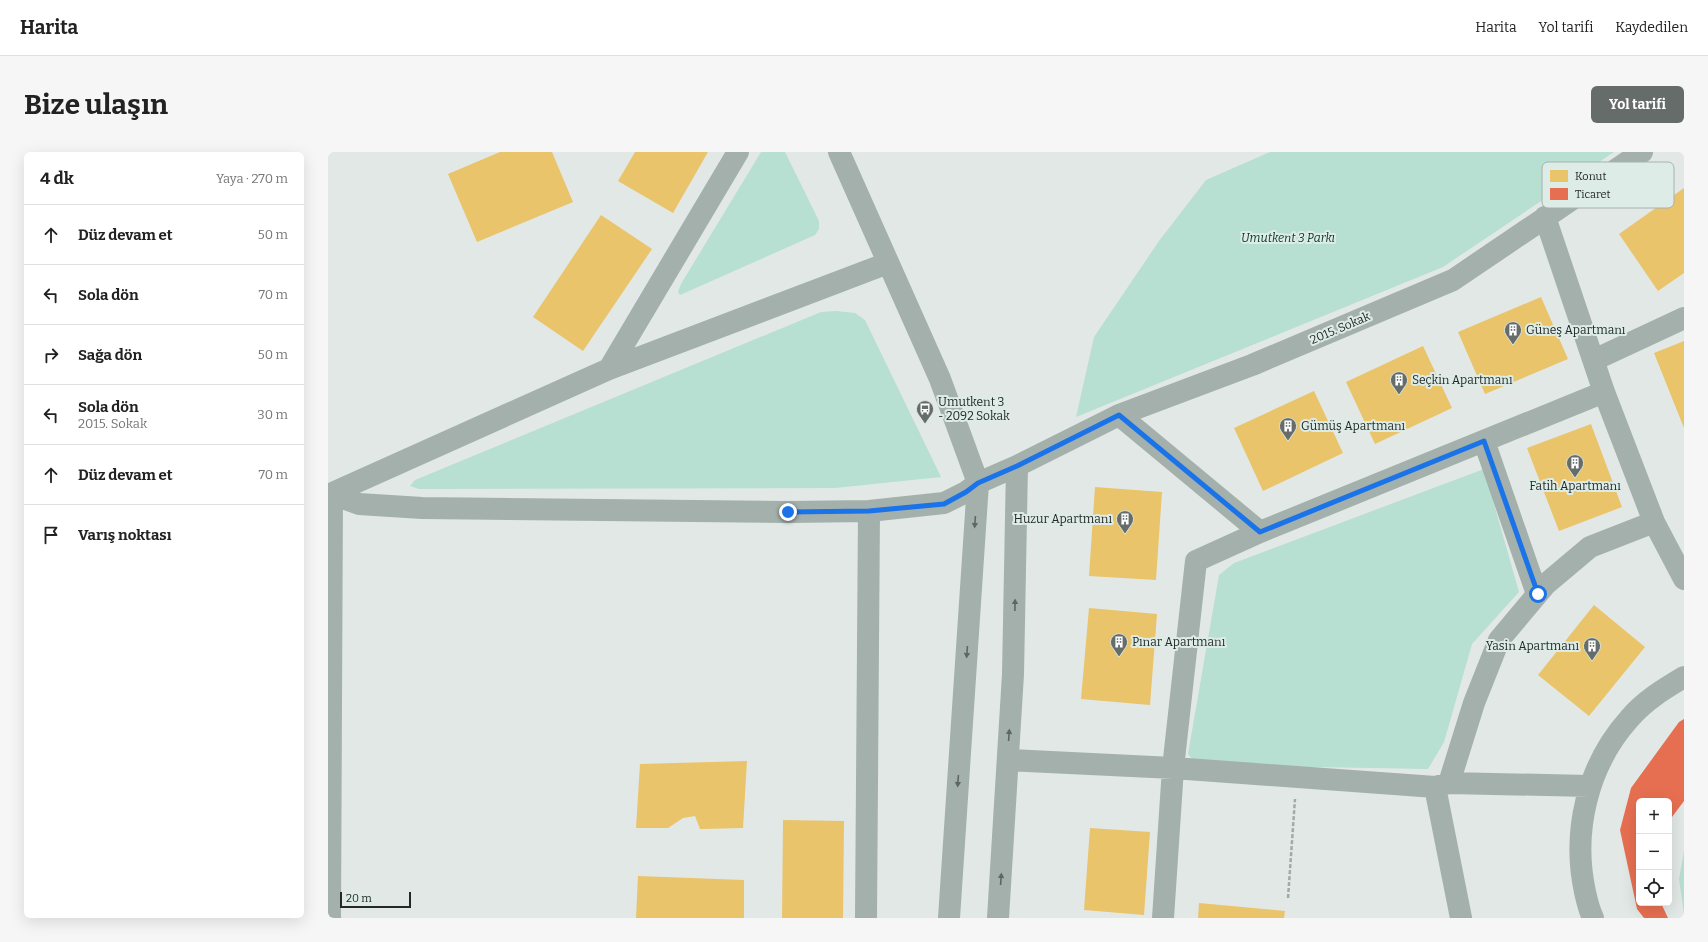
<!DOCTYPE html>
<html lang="tr">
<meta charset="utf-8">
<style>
:root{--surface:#fff;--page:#f6f6f6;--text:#222;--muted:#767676;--line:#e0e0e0;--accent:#666c6a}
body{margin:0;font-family:Bitter,serif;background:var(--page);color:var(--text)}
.controls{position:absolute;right:12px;bottom:12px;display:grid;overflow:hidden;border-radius:6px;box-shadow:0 4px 16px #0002}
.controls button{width:36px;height:36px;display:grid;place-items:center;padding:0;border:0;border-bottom:1px solid var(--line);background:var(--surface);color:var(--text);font:20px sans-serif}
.scale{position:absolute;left:12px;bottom:10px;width:71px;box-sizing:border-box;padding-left:4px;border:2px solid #242927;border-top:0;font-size:11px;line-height:14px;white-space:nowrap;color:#242927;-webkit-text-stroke:3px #deece7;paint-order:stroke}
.stop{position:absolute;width:12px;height:12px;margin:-9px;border:3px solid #1a73e8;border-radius:50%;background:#fff}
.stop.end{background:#1a73e8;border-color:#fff;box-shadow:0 1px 4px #0008}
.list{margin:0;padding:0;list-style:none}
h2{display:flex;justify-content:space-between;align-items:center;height:52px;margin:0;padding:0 16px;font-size:17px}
h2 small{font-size:13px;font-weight:400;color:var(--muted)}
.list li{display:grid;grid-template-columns:26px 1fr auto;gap:12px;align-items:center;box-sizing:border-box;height:60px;padding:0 16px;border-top:1px solid var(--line)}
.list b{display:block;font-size:15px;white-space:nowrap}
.list p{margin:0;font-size:13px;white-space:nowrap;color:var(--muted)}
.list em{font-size:13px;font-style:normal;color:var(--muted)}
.icon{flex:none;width:22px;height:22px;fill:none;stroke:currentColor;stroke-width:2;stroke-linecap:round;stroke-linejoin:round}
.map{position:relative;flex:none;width:1356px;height:766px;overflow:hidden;border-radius:6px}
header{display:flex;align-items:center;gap:24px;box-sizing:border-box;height:56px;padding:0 20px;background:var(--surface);border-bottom:1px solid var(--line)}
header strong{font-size:19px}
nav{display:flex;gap:22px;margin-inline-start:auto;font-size:14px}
.intro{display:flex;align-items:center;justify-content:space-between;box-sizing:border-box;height:96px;padding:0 24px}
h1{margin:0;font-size:28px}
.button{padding:10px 18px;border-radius:6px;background:var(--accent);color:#fff;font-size:14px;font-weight:700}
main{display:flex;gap:24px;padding:0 24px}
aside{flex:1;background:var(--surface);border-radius:6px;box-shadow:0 4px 16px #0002}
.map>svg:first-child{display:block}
.green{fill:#b7dfd2}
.homes{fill:#e9c46a}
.shops{fill:#e76f51}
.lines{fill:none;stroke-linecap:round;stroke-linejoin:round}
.path{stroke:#a0aaa6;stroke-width:2.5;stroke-dasharray:4 2;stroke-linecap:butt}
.street{stroke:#a4b0ac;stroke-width:22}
.oneway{fill:#5e6663}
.route{stroke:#1a73e8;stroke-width:5}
.labels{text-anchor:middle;stroke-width:4;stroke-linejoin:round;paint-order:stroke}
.park-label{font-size:12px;font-style:italic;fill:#07382d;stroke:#deece7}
.street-label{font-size:12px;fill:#242927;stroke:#deece7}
.poi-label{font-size:12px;fill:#242927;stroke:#deece7;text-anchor:start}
.key{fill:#deece7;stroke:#a6b2ad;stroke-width:1}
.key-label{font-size:11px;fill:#242927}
</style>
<header>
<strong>Harita</strong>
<nav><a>Harita</a><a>Yol tarifi</a><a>Kaydedilen</a></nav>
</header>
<div class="intro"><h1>Bize ulaşın</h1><a class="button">Yol tarifi</a></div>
<main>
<aside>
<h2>4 dk<small>Yaya · 270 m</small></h2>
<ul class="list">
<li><svg class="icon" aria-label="ahead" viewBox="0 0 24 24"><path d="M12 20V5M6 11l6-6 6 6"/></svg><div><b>Düz devam et</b></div><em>50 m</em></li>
<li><svg class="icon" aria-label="left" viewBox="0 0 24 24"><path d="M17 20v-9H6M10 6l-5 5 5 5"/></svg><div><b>Sola dön</b></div><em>70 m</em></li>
<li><svg class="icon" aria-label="right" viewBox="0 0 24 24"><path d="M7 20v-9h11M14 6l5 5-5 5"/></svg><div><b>Sağa dön</b></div><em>50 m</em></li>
<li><svg class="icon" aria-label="left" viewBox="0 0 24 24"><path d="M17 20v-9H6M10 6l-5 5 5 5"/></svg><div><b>Sola dön</b><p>2015. Sokak</p></div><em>30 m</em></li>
<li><svg class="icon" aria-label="ahead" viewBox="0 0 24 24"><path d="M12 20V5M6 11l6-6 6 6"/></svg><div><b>Düz devam et</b></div><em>70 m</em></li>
<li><svg class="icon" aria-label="arrive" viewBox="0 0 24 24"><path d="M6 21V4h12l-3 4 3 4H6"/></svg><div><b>Varış noktası</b></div></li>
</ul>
</aside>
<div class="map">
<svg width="1356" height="766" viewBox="0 0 1356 766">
<rect width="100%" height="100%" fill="#e2e8e6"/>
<path class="green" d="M 433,0 L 457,0 L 491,69 L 491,77 L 487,83 L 352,143 L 350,140 L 353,132 Z
M 942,0 L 1286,0 L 1115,115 L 748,265 L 766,185 L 831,89 L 878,28 Z
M 508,159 L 527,161 L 537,168 L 613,325 L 507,336 L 91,337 L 82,334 L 87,328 L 493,160 Z
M 1156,317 L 1191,440 L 1144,492 L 1116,590 L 1100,617 L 869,613 L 860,602 L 891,423 L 906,411 Z
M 1356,699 L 1356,762 L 1351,727 Z"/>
<path class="homes" d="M 172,0 L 224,0 L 245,50 L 149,90 L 120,22 Z
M 307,0 L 380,0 L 345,61 L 290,29 Z
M 1356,36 L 1356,121 L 1330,139 L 1291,82 Z
M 273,63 L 324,97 L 255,199 L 205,165 Z
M 1213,145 L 1240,207 L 1157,242 L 1130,180 Z
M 1356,189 L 1356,276 L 1326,201 Z
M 1095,194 L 1124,256 L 1047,292 L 1018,230 Z
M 986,239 L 1015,301 L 935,339 L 906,276 Z
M 1263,272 L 1294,355 L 1231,379 L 1199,296 Z
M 767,335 L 834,340 L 828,428 L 761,424 Z
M 1266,453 L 1317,495 L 1261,564 L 1210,523 Z
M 761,456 L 829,462 L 822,553 L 753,547 Z
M 419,609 L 415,676 L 372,677 L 367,664 L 355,666 L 340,676 L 308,676 L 312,612 Z
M 455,668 L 516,669 L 515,766 L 454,766 Z
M 762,676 L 822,680 L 816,763 L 756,758 Z
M 310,724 L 416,728 L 416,766 L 308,766 Z
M 871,751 L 957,759 L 956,766 L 870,766 Z"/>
<path class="shops" d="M 1356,567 L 1356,649 L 1344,665 L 1341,673 L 1341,649 L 1311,649 L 1311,751 L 1333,751 L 1340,766 L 1316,766 L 1309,757 L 1292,678 L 1303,636 L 1351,570 Z"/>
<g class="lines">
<path class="path" d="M 960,746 L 967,647"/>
<path class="street" d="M 511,0 L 612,227 L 650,331 L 621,766
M 1217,65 L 1276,240 L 1326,370 L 1356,427
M 1266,208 L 1356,166
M 281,217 L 410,0
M 791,263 L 932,380
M 1156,289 L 1209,442
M 4,342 L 31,352 L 94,356 L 460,360 L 541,359 L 616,351 L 638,340 L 650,331 L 689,314 L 791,263 L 924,213 L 1125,128 L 1314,0
M 0,343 L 281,217 L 560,111
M 680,608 L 845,616 L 1107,635 L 1121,631 L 1262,634
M 1121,631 L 1146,551 L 1171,488 L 1218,432 L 1262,395 L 1326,370
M 1107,635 L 1133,766
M 2,766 L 4,342
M 538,766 L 541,359
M 670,766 L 685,522 L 689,314
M 835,766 L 845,616 L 868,409 L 932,380 L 1276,240
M 1265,766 C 1261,758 1259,749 1257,740 C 1244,680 1259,614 1301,567 C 1316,549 1336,537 1356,525"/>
</g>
<defs><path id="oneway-solid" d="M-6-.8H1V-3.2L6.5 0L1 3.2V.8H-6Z"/></defs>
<g class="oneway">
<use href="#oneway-solid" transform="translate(647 370) rotate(94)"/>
<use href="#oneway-solid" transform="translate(687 453) rotate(-89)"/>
<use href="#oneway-solid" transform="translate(639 500) rotate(94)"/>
<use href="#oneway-solid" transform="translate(681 583) rotate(-86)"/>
<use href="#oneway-solid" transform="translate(630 629) rotate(94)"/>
<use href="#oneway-solid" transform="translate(673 727) rotate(-86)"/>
</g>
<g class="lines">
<path class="route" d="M 460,360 L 541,359 L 616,352 L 638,340 L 650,331 L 689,314 L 791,263 L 932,380 L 1156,289 L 1210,442"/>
</g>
<defs>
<g id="building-pin" transform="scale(0.9)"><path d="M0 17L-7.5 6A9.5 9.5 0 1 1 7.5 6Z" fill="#666c6a" stroke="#deece7"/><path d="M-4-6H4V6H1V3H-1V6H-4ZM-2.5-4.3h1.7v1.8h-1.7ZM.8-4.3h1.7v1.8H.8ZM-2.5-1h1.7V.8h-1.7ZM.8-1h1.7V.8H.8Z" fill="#fff"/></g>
<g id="bus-pin" transform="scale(0.9)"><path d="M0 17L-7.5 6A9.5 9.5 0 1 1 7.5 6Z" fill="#666c6a" stroke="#deece7"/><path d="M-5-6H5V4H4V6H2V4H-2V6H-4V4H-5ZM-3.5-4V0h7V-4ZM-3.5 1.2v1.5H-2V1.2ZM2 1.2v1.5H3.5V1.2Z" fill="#fff"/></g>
</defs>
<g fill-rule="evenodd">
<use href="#building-pin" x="1185" y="178"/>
<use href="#building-pin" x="1071" y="228"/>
<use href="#bus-pin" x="597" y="257"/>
<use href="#building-pin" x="960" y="274"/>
<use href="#building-pin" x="1247" y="311"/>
<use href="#building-pin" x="797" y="367"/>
<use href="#building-pin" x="791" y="490"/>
<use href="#building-pin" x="1264" y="494"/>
</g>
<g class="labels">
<g class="park-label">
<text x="960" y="90">Umutkent 3 Parkı</text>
</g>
<g class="street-label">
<text transform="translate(1012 176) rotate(-23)" y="4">2015. Sokak</text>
</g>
<g class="poi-label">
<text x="1198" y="182">Güneş Apartmanı</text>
<text x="1084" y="232">Seçkin Apartmanı</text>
<text x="610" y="254">Umutkent 3<tspan x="610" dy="14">- 2092 Sokak</tspan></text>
<text x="973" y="278">Gümüş Apartmanı</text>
<text x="1247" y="338" text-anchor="middle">Fatih Apartmanı</text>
<text x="784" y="371" text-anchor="end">Huzur Apartmanı</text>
<text x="804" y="494">Pınar Apartmanı</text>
<text x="1251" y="498" text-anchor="end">Yasin Apartmanı</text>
</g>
</g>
<rect x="1214" y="10" width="132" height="46" rx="6" class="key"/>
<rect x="1222" y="18" width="18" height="12" fill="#e9c46a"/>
<rect x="1222" y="36" width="18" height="12" fill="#e76f51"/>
<g class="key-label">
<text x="1247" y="28">Konut</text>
<text x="1247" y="46">Ticaret</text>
</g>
</svg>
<div class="controls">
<button>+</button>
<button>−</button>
<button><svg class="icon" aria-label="locate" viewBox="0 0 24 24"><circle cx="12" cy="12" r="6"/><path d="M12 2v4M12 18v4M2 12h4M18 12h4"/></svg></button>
</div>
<div class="scale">20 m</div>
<div class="stop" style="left:1210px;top:442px"></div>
<div class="stop end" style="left:460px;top:360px"></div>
</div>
</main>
